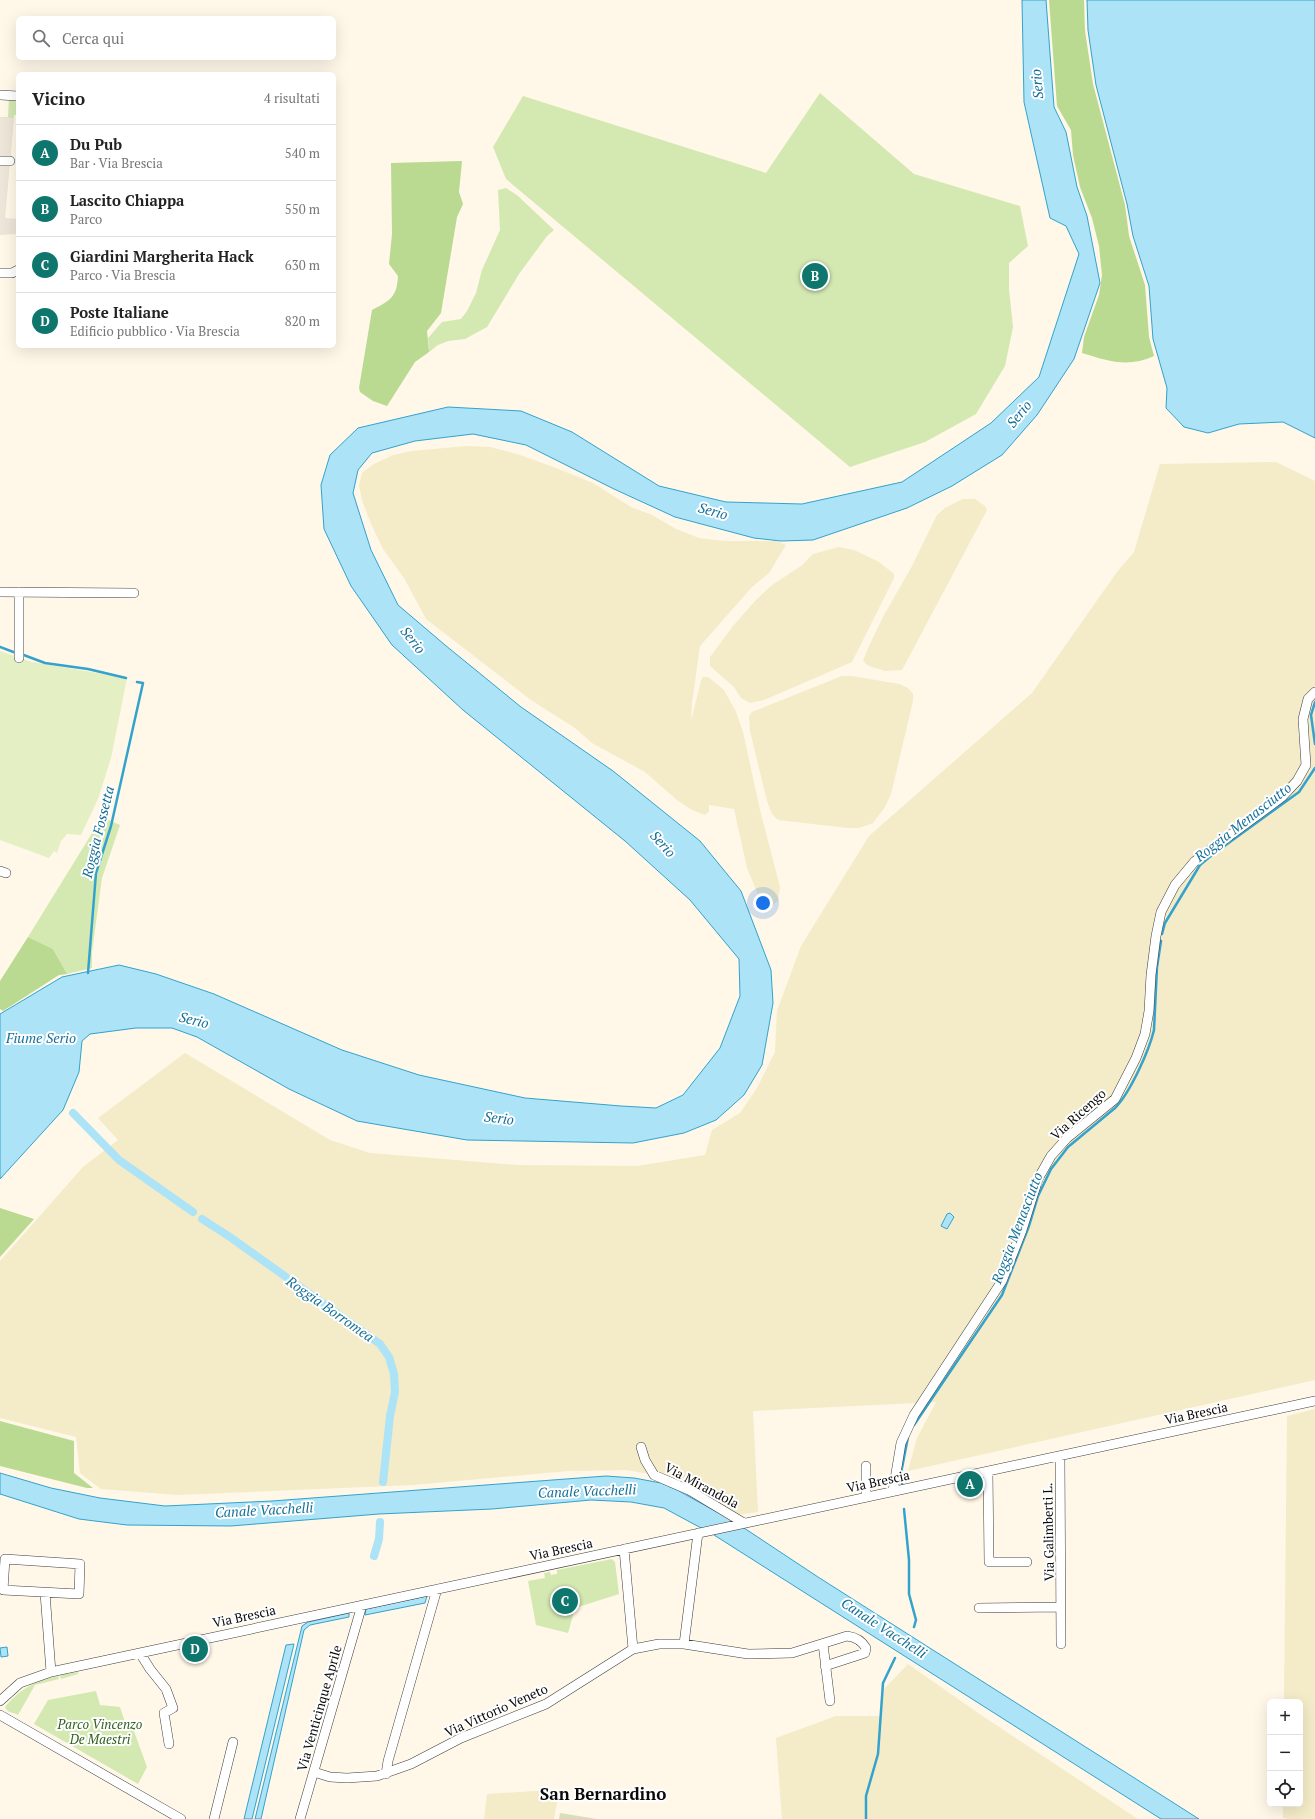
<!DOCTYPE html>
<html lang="it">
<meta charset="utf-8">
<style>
:root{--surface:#fff;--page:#f2f2f2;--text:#222;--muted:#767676;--line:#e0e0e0;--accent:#0f766e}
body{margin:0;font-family:"PT Serif",serif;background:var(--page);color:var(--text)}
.controls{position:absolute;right:12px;bottom:12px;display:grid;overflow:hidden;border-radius:6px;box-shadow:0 4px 16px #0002}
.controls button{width:36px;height:36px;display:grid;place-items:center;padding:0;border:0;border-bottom:1px solid var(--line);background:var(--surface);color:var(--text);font:20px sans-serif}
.you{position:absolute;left:763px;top:903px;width:14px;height:14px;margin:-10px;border:3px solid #fff;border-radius:50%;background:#1a73e8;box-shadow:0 0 0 6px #1a73e833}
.badge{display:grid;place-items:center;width:26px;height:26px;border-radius:50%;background:var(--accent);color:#fff;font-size:13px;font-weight:700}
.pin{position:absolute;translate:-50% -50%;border:2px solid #fff;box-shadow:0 1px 4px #0006}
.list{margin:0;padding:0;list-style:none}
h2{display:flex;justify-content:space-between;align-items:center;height:52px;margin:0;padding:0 16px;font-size:17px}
h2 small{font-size:13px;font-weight:400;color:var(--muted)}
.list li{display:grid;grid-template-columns:26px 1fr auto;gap:12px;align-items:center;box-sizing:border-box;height:56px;padding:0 16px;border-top:1px solid var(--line)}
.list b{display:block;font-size:15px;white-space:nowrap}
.list p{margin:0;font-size:13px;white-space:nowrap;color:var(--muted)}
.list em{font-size:13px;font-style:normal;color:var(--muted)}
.icon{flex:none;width:22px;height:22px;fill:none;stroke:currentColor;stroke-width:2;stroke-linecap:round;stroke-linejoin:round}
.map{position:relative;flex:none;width:1315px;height:1819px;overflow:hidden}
.search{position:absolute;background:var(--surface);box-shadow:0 4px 16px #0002;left:16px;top:16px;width:320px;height:44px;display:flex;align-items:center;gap:10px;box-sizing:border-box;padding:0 14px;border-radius:6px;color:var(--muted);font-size:15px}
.panel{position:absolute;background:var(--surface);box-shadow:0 4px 16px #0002;left:16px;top:72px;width:320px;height:276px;border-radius:6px}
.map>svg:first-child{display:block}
.farmland{fill:#f4ebc8}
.green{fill:#d4e8b2}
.forest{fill:#bad991}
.cemetery{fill:#d7dfba}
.pitch{fill:#e5efc4}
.plaza{fill:#ede5d8}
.water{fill:#ace3f6;stroke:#33a2cd}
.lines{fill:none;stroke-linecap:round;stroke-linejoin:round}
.stream{stroke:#33a2cd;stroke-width:2.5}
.canal{stroke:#ace3f6;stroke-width:8}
.minor-casing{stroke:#3d3d3d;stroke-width:10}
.minor{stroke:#fff;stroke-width:9}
.labels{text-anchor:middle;stroke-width:4;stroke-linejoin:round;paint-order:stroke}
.street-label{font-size:13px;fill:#0a0a0a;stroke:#fff}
.park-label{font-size:13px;font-style:italic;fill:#32601c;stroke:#fff}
.water-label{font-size:14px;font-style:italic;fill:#15709a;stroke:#fff}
.district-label{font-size:17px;font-weight:bold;fill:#0a0a0a;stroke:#fff}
</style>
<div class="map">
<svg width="1315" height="1819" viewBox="0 0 1315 1819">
<rect width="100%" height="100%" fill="#fff7e7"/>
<path class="farmland" d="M 467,446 L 490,447 L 520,455 L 556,468 L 593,483 L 631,507 L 652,515 L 676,529 L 699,538 L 723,541 L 776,541 L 786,545 L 769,573 L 752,587 L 700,646 L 692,703 L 691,721 L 701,681 L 703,677 L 708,677 L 724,690 L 736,712 L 743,732 L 760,810 L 780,887 L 778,901 L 770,907 L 764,909 L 747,868 L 734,809 L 709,805 L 709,811 L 705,815 L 690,809 L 677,800 L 645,772 L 592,743 L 575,728 L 531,700 L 426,619 L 404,578 L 383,549 L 372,526 L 362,500 L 359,486 L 362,473 L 374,464 L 393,455 L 412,451 Z
M 1276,462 L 1315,481 L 1315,1380 L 908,1471 L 917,1438 L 936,1402 L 753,1411 L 758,1512 L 737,1515 L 657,1472 L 644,1473 L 626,1470 L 568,1471 L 413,1485 L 177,1495 L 101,1489 L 80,1473 L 76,1437 L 0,1418 L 0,1261 L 83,1167 L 118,1140 L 98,1118 L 185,1053 L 330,1140 L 370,1153 L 517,1165 L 637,1166 L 705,1155 L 712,1130 L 740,1113 L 757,1088 L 775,1052 L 777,1011 L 801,946 L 869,836 L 1032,693 L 1117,572 L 1134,552 L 1160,464 Z
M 963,499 L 975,499 L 985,506 L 987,510 L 902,670 L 885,671 L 869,666 L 863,661 L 868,648 L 884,615 L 911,568 L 937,515 L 945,508 Z
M 839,547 L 854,550 L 879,562 L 894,574 L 894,578 L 852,662 L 764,700 L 750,703 L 741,698 L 734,687 L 710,666 L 710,657 L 733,626 L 756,600 L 772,585 L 801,566 L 813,554 Z
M 842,676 L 852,676 L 899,684 L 908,688 L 913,694 L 913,701 L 891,794 L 885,807 L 873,823 L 859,828 L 848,828 L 778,820 L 772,814 L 767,801 L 750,731 L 749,716 L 752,712 Z
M 1315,1409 L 1315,1819 L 1289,1819 L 1283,1818 L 1283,1804 L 1300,1804 L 1300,1702 L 1284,1702 L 1287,1416 Z
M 908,1664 L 981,1715 L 1138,1819 L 782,1819 L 776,1738 L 836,1716 L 881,1716 L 884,1689 Z
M 551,1790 L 557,1794 L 558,1797 L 554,1819 L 484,1819 L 487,1794 Z"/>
<path class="green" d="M 820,93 L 914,174 L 1020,206 L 1028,246 L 1009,263 L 1009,289 L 1013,327 L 1005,366 L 976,414 L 925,442 L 850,467 L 506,179 L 493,147 L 523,96 L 766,173 Z
M 9,98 L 18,99 L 18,115 L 14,115 L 7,192 L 0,117 L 8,117 Z
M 506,188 L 518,196 L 554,230 L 547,236 L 519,274 L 487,327 L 465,339 L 448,341 L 438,345 L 429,352 L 428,338 L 442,322 L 461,319 L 467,311 L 476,293 L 482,270 L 500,230 L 498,190 Z
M 102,817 L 120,825 L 102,878 L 92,952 L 92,968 L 67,974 L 53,949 L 28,937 Z
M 612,1559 L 615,1562 L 619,1594 L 575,1608 L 568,1633 L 536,1625 L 528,1581 L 545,1578 L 544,1573 L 550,1572 L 551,1575 L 557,1574 L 557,1570 Z
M 78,1672 L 78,1674 L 61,1679 L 60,1675 Z
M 58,1676 L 59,1679 L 35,1685 L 18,1715 C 13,1712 7,1713 5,1707 C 20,1689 35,1681 58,1676 Z
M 96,1691 L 100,1705 L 120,1707 L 126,1725 L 131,1723 L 147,1767 L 138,1784 L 34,1724 L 48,1700 Z"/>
<path class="forest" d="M 1049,0 L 1084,0 L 1085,31 L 1093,84 L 1125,205 L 1129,236 L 1145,285 L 1149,337 L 1154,356 C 1128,368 1108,361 1082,353 L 1084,337 L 1099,295 L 1102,275 L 1099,246 L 1092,218 L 1080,187 L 1073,155 L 1071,130 L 1057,106 Z
M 462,161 L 459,192 L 463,204 L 457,217 L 441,313 L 427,331 L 429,352 L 415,362 L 387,406 L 373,401 L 360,392 L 359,388 L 372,310 C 390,301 397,297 398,276 L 389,264 L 392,234 L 391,163 Z
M 28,937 L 53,949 L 67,974 L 59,975 L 3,1011 L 0,1009 L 0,981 Z
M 0,1208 L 34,1219 L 0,1257 Z
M 0,1421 L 74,1441 L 74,1473 L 93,1488 L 87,1488 L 0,1466 Z"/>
<path class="cemetery" d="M 560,1813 L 597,1819 L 559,1819 Z"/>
<path class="pitch" d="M 0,651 L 32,662 L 127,678 L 111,758 L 98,799 L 81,835 L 67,834 L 61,841 L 57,853 L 54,851 L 49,858 L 0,840 Z"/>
<path class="plaza" d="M 0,117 L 14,118 L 5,218 L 18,219 L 17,234 L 0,235 Z"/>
<path class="water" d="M 1022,0 L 1046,0 L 1054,107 L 1066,132 L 1077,187 L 1087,216 L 1100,283 L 1074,359 L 1037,415 L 1002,455 L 952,486 L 907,508 L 813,540 L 781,541 L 754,538 L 675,517 L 614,489 L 526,445 L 473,434 L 415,441 L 372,453 L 358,470 L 353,493 L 371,550 L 398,605 L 445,645 L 521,707 L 613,771 L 700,841 L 741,891 L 771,970 L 773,1003 L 762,1065 L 744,1095 L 716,1120 L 684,1133 L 633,1143 L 467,1140 L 357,1121 L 289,1089 L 197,1037 L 172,1028 L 136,1028 L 90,1034 L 82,1041 L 79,1072 L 63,1110 L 0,1179 L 0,1014 L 62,977 L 119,965 L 156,974 L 214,994 L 342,1050 L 419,1075 L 525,1098 L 621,1106 L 656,1108 L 683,1095 L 720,1048 L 740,996 L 739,959 L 690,900 L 625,841 L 463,710 L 392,645 L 351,586 L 324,529 L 321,485 L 330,455 L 358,428 L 448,407 L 521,411 L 572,432 L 659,486 L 726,502 L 802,504 L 902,482 L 991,423 L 1039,377 L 1079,254 L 1066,226 L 1050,218 L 1024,102 Z
M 1087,0 L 1315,0 L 1315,438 L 1283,422 L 1239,424 L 1208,433 L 1184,427 L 1166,408 L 1167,388 L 1153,339 L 1149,286 L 1133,236 L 1127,204 L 1096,85 L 1088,30 Z
M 950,1213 L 954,1217 L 947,1229 L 941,1226 L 947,1214 Z
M 0,1473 L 51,1488 L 100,1498 L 165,1506 L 272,1501 L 606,1476 L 634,1478 L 661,1483 L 679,1491 L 735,1522 L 818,1577 L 1199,1819 L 1161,1819 L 714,1535 L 664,1508 L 631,1502 L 591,1500 L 492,1509 L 379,1514 L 231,1526 L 127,1525 L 79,1519 L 0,1494 Z
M 427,1596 L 425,1603 L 365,1615 L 366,1609 Z
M 349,1613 L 349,1617 L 310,1625 L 304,1630 L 261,1819 L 255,1819 L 302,1626 L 308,1622 Z
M 294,1644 L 252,1819 L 244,1819 L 286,1645 Z
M 7,1647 L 8,1656 L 1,1657 L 0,1648 Z"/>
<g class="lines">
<path class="stream" d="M 0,647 L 16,653
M 21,654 L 45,663 L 88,669 L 126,678
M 1315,702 L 1311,715 L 1315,744
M 1162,934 L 1165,923 L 1200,865 L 1212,855 L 1299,792 L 1315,768
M 88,973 L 96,873 L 111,826 L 143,683 L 137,682
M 914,1425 L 1002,1295 L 1029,1226 L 1038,1196 L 1051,1169 L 1068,1147 L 1115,1108 C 1130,1093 1149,1051 1154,1030 L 1157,967 L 1161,941
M 902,1484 L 901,1473 L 908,1437
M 904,1509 L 909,1560 L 909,1594 L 916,1620 L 914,1627
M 866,1819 L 866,1796 L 878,1754 L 883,1683 L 895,1658"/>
<path class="canal" d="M 73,1113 L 119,1160 L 193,1212
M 202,1219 L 230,1237 L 380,1344 L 389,1357 L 394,1374 L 395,1392 L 390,1416 L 383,1482
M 374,1556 L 379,1539 L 380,1522"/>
<g class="minor-casing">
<path id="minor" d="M 0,95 L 18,96
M 0,161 L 10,161
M 0,273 L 12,273 L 18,270
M 0,592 L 134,593
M 19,592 L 19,658
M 0,871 L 6,873
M 641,1447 L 645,1460 L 654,1475 L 689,1490 L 744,1523
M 1060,1456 L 1061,1644
M 866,1466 L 866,1497
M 988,1471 L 989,1562 L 1027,1562
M 893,1491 L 901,1443 L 914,1415 L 1002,1281 L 1022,1230 L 1038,1179 L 1051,1156 L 1067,1138 L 1115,1099 L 1136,1058 L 1145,1034 L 1149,1011 L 1151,975 L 1156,936 L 1161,912 L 1175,885 L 1195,861 L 1282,797 L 1297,781 L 1306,765 L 1303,719 L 1308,699 L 1315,692
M 624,1549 L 633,1649
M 5,1559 L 80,1564 L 79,1594 L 3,1590 Z
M 45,1593 L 51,1672
M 979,1608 L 1061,1607
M 684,1644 L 698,1533
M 823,1644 L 830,1701
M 140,1653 L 150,1669 L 166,1689 L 173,1708 L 164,1713 L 169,1744
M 0,1701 L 20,1683 L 51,1672 L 1315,1401
M 0,1715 L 181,1819
M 314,1772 L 330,1777 L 347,1778 L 377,1776 L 411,1764 L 461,1738 L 546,1704 L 633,1649 L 659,1644 L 684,1644 L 748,1654 L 792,1653 L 847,1636 C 855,1637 862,1641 866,1648 L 865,1653 L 825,1666
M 386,1774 L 388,1761 L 437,1589
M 214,1819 L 233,1742
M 300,1819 L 362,1605"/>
</g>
<use href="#minor" class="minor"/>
</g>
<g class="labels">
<g class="street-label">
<text transform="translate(1078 1114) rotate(-42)" y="5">Via Ricengo</text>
<text transform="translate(1196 1413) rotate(-12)" y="5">Via Brescia</text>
<text transform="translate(878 1481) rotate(-12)" y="5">Via Brescia</text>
<text transform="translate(702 1485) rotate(28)" y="5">Via Mirandola</text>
<text transform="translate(1048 1532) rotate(-91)" y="5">Via Galimberti L.</text>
<text transform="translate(561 1549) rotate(-12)" y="5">Via Brescia</text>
<text transform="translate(244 1616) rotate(-12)" y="5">Via Brescia</text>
<text transform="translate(319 1708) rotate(-74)" y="5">Via Venticinque Aprile</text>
<text transform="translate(496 1710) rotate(-24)" y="5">Via Vittorio Veneto</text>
</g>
<g class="park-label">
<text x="100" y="1729">Parco Vincenzo<tspan x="100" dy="15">De Maestri</tspan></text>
</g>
<g class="water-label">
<text transform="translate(1037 84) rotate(-95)" y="5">Serio</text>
<text transform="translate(1019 414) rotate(-51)" y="5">Serio</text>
<text transform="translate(713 511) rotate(16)" y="5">Serio</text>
<text transform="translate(413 640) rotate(52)" y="5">Serio</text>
<text transform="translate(1243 822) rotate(-38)" y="5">Roggia Menasciutto</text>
<text transform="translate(98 832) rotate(-76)" y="5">Roggia Fossetta</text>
<text transform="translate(663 844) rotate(48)" y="5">Serio</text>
<text transform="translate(194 1020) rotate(14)" y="5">Serio</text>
<text x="41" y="1043">Fiume Serio</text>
<text transform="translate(499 1118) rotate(7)" y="5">Serio</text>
<text transform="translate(1017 1228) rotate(-69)" y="5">Roggia Menasciutto</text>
<text transform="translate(330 1309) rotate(35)" y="5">Roggia Borromea</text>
<text transform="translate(587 1491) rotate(-2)" y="5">Canale Vacchelli</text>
<text transform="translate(264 1510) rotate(-3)" y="5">Canale Vacchelli</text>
<text transform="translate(884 1628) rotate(33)" y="5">Canale Vacchelli</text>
</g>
<g class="district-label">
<text x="603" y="1800">San Bernardino</text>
</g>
</g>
</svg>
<div class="controls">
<button>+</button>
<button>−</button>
<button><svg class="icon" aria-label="locate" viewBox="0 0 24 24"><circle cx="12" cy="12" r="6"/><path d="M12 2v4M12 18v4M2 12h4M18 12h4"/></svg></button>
</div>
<div class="you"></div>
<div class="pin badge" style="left:970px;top:1484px">A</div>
<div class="pin badge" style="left:815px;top:276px">B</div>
<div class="pin badge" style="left:565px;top:1601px">C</div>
<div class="pin badge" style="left:195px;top:1649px">D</div>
<div class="search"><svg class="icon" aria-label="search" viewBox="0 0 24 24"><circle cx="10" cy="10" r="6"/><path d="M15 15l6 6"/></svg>Cerca qui</div>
<section class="panel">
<h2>Vicino<small>4 risultati</small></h2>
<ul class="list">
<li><span class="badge">A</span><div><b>Du Pub</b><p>Bar · Via Brescia</p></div><em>540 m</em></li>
<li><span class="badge">B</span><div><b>Lascito Chiappa</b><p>Parco</p></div><em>550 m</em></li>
<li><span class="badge">C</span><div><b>Giardini Margherita Hack</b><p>Parco · Via Brescia</p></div><em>630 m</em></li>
<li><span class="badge">D</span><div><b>Poste Italiane</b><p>Edificio pubblico · Via Brescia</p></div><em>820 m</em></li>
</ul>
</section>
</div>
